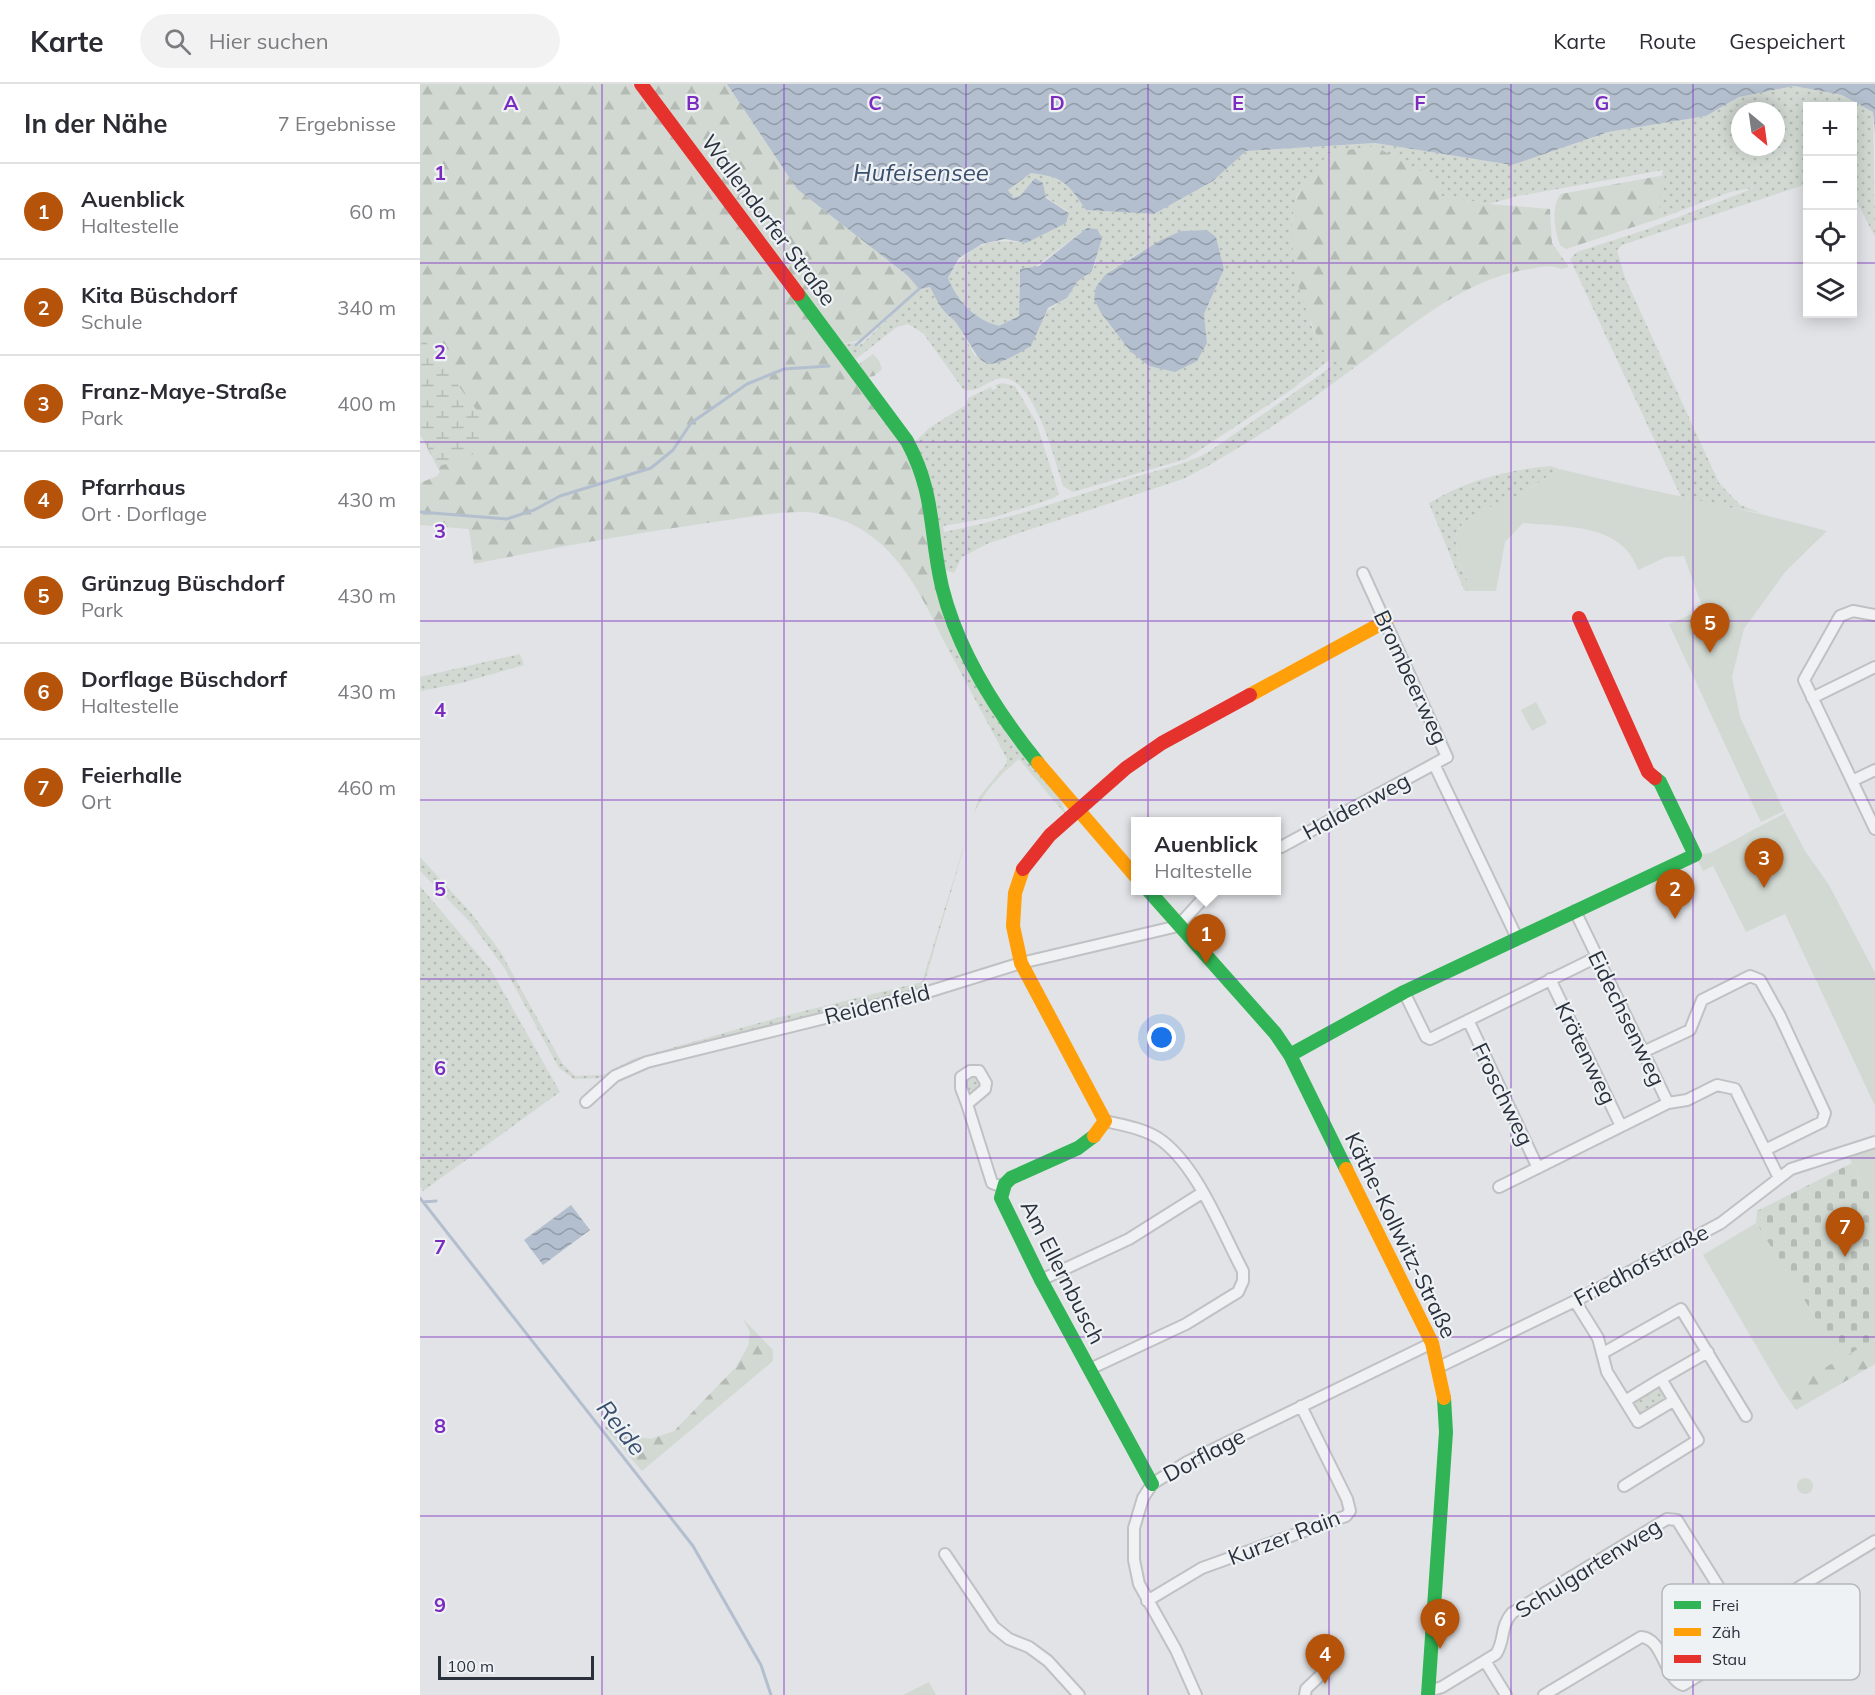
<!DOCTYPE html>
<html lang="de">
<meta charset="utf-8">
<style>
:root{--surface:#fff;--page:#f2f2f3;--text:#2b2b33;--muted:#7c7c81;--line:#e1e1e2;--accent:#b45309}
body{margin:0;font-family:Mulish,sans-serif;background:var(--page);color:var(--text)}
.controls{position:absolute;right:18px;top:18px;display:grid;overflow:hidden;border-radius:0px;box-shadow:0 3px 15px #0003}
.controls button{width:54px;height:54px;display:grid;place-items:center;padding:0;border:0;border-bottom:2px solid var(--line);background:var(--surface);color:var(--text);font:30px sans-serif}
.compass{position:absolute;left:1311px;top:18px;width:54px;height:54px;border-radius:50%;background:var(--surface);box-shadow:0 3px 15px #0003;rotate:151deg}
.scale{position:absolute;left:18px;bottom:15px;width:156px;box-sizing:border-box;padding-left:6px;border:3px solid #2a313d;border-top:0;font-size:16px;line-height:21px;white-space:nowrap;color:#2a313d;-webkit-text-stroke:4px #eff2f5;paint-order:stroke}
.you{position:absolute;left:742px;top:954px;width:21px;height:21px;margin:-15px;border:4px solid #fff;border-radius:50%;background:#1a73e8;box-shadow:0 0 0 9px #1a73e833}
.badge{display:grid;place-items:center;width:39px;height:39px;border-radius:50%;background:var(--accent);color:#fff;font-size:20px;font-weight:700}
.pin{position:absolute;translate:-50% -50px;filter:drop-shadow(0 2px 3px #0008)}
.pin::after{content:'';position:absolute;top:32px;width:21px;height:18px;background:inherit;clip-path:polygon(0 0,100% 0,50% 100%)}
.popup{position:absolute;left:711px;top:733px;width:150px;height:78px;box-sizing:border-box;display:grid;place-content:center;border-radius:0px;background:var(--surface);filter:drop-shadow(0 2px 4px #0005);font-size:20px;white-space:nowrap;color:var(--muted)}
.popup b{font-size:22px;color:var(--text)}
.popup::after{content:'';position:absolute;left:50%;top:100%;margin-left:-12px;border:12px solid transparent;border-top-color:var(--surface)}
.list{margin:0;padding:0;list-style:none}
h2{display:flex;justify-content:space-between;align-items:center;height:78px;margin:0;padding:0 24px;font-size:26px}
h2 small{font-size:20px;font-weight:400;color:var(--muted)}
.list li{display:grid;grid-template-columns:39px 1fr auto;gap:18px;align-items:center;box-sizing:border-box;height:96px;padding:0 24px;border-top:2px solid var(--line)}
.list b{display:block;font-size:22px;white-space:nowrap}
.list p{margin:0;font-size:20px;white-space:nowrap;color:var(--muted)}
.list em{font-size:20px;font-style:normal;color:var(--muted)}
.icon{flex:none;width:33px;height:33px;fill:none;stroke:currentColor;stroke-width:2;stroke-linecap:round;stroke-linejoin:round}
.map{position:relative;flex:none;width:1455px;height:1611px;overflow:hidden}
header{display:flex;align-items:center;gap:36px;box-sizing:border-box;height:84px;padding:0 30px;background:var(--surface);border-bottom:2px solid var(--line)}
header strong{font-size:28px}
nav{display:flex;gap:33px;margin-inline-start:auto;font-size:21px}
.search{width:420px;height:54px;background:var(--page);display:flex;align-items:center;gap:15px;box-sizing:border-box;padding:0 21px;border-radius:33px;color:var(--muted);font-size:22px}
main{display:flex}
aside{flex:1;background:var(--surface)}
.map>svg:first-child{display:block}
.grass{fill:url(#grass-dots);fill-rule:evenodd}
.forest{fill:url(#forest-firs)}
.wetland{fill:url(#wetland-marsh)}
.cemetery{fill:url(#cemetery-stones)}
.park{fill:#d2d9d2}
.water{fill:url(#water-waves)}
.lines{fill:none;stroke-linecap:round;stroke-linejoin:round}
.stream{stroke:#b3bfce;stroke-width:3}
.street-casing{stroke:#c0c1c4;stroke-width:14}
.street{stroke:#f0f1f3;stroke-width:10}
.fast{stroke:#30b455;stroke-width:14}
.slow{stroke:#ff9f0a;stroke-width:14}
.jam{stroke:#e5322d;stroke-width:14}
.grid{fill:none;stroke:#7b2cbf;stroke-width:1.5;stroke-opacity:0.55}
.labels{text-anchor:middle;stroke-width:4.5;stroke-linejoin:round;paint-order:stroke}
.street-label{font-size:22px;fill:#2a313d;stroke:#eff2f5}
.water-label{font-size:24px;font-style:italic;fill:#394f6d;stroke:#eff2f5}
.key{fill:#eff2f5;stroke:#b4b8be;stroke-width:1.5}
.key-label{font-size:16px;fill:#2a313d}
.grid-label{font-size:20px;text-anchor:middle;font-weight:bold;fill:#7b2cbf;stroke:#eff2f5;stroke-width:4.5;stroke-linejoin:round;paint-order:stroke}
</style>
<header>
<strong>Karte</strong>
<div class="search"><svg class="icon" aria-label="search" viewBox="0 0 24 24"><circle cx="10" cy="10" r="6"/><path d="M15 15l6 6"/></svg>Hier suchen</div>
<nav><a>Karte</a><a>Route</a><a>Gespeichert</a></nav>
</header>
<main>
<aside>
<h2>In der Nähe<small>7 Ergebnisse</small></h2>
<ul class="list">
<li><span class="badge">1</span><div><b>Auenblick</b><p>Haltestelle</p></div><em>60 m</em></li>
<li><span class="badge">2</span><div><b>Kita Büschdorf</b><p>Schule</p></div><em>340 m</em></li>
<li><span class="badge">3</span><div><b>Franz-Maye-Straße</b><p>Park</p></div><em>400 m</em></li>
<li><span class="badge">4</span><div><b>Pfarrhaus</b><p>Ort · Dorflage</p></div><em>430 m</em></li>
<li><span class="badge">5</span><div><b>Grünzug Büschdorf</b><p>Park</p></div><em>430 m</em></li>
<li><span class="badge">6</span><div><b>Dorflage Büschdorf</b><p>Haltestelle</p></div><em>430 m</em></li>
<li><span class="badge">7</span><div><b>Feierhalle</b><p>Ort</p></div><em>460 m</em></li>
</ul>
</aside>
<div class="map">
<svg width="1455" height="1611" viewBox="0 0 1455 1611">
<defs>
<pattern id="grass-dots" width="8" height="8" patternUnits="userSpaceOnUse" patternTransform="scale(1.5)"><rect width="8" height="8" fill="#d2d9d2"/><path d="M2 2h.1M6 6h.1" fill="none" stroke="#b4bbb5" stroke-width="1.8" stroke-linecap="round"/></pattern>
<pattern id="forest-firs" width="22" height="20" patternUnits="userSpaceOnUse" patternTransform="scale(1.5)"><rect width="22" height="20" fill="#d2d9d2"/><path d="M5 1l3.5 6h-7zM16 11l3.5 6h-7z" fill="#b4bbb5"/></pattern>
<pattern id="wetland-marsh" width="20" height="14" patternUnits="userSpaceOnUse" patternTransform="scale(1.5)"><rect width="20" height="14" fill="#d2d9d2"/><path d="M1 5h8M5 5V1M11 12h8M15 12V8" fill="none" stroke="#b4bbb5"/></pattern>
<pattern id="cemetery-stones" width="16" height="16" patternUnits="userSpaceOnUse" patternTransform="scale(1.5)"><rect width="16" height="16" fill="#d2d9d2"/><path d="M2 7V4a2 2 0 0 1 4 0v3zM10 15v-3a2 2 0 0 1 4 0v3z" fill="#b4bbb5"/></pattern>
<pattern id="water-waves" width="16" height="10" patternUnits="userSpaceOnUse" patternTransform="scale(1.5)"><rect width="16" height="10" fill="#b3bfce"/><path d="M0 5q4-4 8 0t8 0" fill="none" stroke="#929ca8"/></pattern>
</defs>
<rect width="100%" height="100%" fill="#e1e3e6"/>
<path class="grass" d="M 1374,2 L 1422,11 L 1453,28 L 1455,153 L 1433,110 L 1432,22 L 1388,22 L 1387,100 L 1202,161 L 1197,166 L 1205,194 L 1299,399 L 1320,421 L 1341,429 L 1262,415 L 1150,175 L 1157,168 L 1225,146 L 1334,104 L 1310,108 L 1244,133 L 1238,120 L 1243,86 L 1098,112 L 1069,120 L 1020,112 L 909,69 L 877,111 L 872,136 L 891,241 L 909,276 L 935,283 C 881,324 824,364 763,395 L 569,459 L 542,473 L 534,489 L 525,486 L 495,358 L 509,344 L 546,321 L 548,314 L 571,303 L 572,306 L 577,304 L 575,301 L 582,299 L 595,302 L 616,338 L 639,410 L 634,414 L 575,433 L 523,442 L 524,448 C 587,436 647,415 709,395 C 736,386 762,382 787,369 L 904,288 L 910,283 L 909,276 L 871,306 L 766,375 L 653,408 L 643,402 C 635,377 614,292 582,294 C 567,295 558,311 543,305 L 503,249 L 488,240 L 477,243 L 436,275 L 422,260 L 435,259 L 438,262 L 443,259 L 499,205 L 510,202 L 524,227 L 536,238 L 555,272 L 647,214 L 657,198 L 672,187 L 676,178 L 677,145 L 667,144 L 599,195 L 599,232 L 579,243 C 554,234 538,218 528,194 C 546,161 569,153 606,159 L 649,128 L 626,113 L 622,99 L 615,94 L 600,112 L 593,114 L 587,106 L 611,88 C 644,94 648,100 666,126 L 734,130 L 793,97 L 826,67 L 955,59 L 1092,81 L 1188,48 L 1286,32 L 1319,13 ZM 1320,27 L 1356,27 L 1356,63 L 1320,63 ZM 787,146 L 796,153 L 804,185 L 784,230 L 787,259 L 710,267 L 681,229 L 710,174 L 761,147 Z
M 1131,382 L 1139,385 C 1125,394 1111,405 1096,413 C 1079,421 1039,431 1036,453 C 1034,470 1046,492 1052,507 L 1044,506 L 1009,419 C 1048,396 1087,386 1131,382 Z
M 537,560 L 642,718 L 646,731 L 599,675 C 578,693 564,707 553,732 L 503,904 L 251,968 L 185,994 L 154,995 L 139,984 L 85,885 L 51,839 L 0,787 L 0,773 L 51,829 L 80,867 L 142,979 L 155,992 L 183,991 L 213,975 L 360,933 L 502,898 L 559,713 L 586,680 L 587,675 L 527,563 Z
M 100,570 L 104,581 L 41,599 L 1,607 L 0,593 Z
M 0,802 L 71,886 L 140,1008 L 3,1107 L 0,1102 Z
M546 1000a7 7 0 1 1 14 0a7 7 0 1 1-14 0Z
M 1239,1303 L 1247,1310 L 1246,1316 L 1223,1331 L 1217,1329 L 1214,1319 C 1220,1310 1229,1304 1239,1303 Z"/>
<path class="forest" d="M 0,0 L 212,0 L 482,358 L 500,393 L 537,560 L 527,563 C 502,514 481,462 427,438 C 413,433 397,428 382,428 C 351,428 318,435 287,439 C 209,450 132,464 54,480 L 49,445 L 0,441 L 0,399 L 17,392 L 20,388 L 0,350 Z
M 227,0 L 307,0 L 377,105 L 488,192 L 499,205 L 441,256 L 422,260 Z
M 954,62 L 1015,95 L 1021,112 L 1069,120 L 1130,125 L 1132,159 L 1149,183 L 1141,185 C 1130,180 1121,183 1110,185 C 1044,194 988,245 935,283 L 909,276 C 887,233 874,203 872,154 C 872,140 872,127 877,113 C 883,98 899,82 909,69 Z
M 1245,91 L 1238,120 L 1244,133 L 1146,165 L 1141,162 C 1134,150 1131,120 1141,110 Z
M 453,270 L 459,277 L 462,285 L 454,292 L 448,293 L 439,280 Z
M 323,1235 L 353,1266 L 353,1277 L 222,1387 L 185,1344 L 191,1337 L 214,1352 L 231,1355 L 254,1347 L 316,1283 L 328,1262 L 330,1248 Z
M 1455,1255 L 1455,1280 L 1376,1326 L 1362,1306 Z"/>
<path class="wetland" d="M 0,250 L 61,332 L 62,364 L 44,376 L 18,382 L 0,350 Z"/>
<path class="cemetery" d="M 1432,1079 L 1455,1118 L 1455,1255 L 1421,1275 L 1336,1139 L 1337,1127 Z"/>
<path class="park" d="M 1139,385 C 1228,407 1319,423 1407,447 L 1365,488 L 1324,545 L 1312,593 L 1320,633 L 1364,727 L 1341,738 L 1249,540 L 1283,525 L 1264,472 L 1246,473 L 1218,486 C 1203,439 1143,443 1103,439 L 1085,458 L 1076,507 L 1052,507 C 1046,492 1034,470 1036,453 C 1039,431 1079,420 1096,413 C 1111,405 1125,394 1139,385 Z
M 1116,618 L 1127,639 L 1112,647 L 1101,626 Z
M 1365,729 L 1385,767 L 1409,801 L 1455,889 L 1455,1022 L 1365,830 L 1326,848 L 1293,782 L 1283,787 L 1275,771 L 1290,769 Z
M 1455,1064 L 1455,1118 L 1428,1072 Z
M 1336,1139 L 1421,1275 L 1362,1306 L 1283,1171 Z
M1377 1402a8 8 0 1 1 16 0a8 8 0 1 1-16 0Z
M 509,1598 L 516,1611 L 483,1611 Z"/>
<path class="water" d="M 307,0 L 1455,0 L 1455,49 L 1453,28 L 1422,11 L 1374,2 L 1319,13 L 1286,32 L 1188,48 L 1092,81 L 955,59 L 826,67 L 793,97 L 734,130 L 666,126 C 648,100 644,93 611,89 L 588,106 L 593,114 L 600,112 L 615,94 L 623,99 L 626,114 L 649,129 L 646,139 L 606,159 L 585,155 L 562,160 L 539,174 L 528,194 C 538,218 554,235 579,242 L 599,232 L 600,185 L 619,182 L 667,144 L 677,145 L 682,154 L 672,187 L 657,198 L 647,214 L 628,224 L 611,262 C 559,293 565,282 537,240 C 534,235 528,232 524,227 C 518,220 514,210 510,203 L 499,205 L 488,192 L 377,105 Z
M 787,146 L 796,153 L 804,185 L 784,230 L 787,259 L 777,277 L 755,288 L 729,282 L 710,267 L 681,229 L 674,215 L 676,203 L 685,191 L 741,156 L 761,147 Z
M 151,1121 L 170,1146 L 123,1181 L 104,1156 Z"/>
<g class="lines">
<path class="stream" d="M 436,261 L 499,205
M 0,428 L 87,435 L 114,426 L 140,412 L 231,384 L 253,366 L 271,339 L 327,300 L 364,285 L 409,282
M 0,1114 L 273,1462 L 341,1581 L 351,1611
M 3,1118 L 16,1117"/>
<g class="street-casing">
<path id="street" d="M 1455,531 L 1433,527 L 1420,532 L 1384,596 L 1455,745
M 1392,614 L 1455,583
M 1014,680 L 1097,854
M 1432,697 L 1455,686
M 856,761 L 861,763 L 1027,673 L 943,489
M 1155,827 L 1248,1019 L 1267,1016 L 1297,1001 L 1315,1005 L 1358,1092
M 1130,895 L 1201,1042
M 984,908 L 1006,953 L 1010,955 L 1177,873
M 1048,936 L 1118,1084
M 1223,968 L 1270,946 L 1282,916 L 1330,892 L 1340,896 L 1360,932 L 1405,1029 L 1402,1038 L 1345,1066
M 166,1018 L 195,992 L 227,978 L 498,911 L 601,879 L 758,842 L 791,806
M 547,1020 L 541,1004 L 541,993 L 550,987 L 559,987 L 566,999 L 565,1005 L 547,1020 L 572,1099 L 583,1103
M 1079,1103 L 1248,1019
M 621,1196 L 709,1155 L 782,1109
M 1155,1217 L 1178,1254 L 1187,1288 L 1205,1317 L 1241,1295 L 1278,1356 L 1204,1402
M 1183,1269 L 1261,1225 L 1326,1332
M 1019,1283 L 1155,1217 L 1301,1139 L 1371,1085 L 1455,1058
M 670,1285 L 766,1240 L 818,1208 L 823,1197 L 823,1187 C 801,1146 777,1080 738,1054 C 722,1044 702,1041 685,1037
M 1241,1295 L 1288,1268
M 1205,1317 L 1218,1338 L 1253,1317
M 525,1470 L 574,1543 L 589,1555 L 609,1563 L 628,1577 L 659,1611
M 1368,1510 L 1455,1457
M 727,1517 L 782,1484 L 926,1432 L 930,1427 L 927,1415 L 881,1322
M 1065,1577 L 1086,1611
M 1009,1607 L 1022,1603 L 1076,1570 C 1085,1557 1080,1542 1092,1529 L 1247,1435 L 1257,1436 L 1328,1550 L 1328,1561 L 1263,1601 C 1244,1594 1243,1554 1221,1553 L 1124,1611
M 776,1611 L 756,1566 L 719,1500 L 714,1476 L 714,1444 L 723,1414 L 732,1400 L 767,1378 L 1012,1259
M 885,1611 L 886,1605 L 911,1581"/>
</g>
<use href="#street" class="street"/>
<path class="fast" d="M 378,210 L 487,357 C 516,411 509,448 522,503 C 538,568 576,627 618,679
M 728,806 L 855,949 L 870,971 L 926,1085
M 870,971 L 984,908 L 1275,771 L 1240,698 L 1235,694
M 674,1052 L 658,1064 L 591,1094 L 585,1100 L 581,1114 L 621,1196 L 732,1400
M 1008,1611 L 1026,1348 L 1024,1314"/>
<path class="slow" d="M 830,611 L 966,537
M 618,679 L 716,793
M 603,785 L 595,809 L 593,842 L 601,879 L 685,1037 L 674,1052
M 926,1085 L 1012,1259 L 1024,1314"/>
<path class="jam" d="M 221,0 L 378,210
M 1159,534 L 1228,688 L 1235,694
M 603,785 L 630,751 L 706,684 L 742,659 L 830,611"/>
</g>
<path class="grid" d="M 182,0 L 182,1611M 364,0 L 364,1611M 546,0 L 546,1611M 728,0 L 728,1611M 909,0 L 909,1611M 1091,0 L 1091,1611M 1273,0 L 1273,1611M 0,179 L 1388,179M 1432,179 L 1455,179M 0,358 L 1455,358M 0,537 L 1455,537M 0,716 L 1455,716M 0,895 L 1455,895M 0,1074 L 1455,1074M 0,1253 L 1455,1253M 0,1432 L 1455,1432"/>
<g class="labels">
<g class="street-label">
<text transform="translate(349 136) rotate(53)" y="8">Wallendorfer Straße</text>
<text transform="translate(991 593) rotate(65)" y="8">Brombeerweg</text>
<text transform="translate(936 722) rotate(-28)" y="8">Haldenweg</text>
<text transform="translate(457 920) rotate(-14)" y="8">Reidenfeld</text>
<text transform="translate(1207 934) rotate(64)" y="8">Eidechsenweg</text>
<text transform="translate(1166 969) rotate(64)" y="8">Krötenweg</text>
<text transform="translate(1083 1010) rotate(64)" y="8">Froschweg</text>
<text transform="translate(981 1151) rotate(64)" y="8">Käthe-Kollwitz-Straße</text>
<text transform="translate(1221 1181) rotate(-28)" y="8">Friedhofstraße</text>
<text transform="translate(643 1188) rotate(63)" y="8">Am Ellernbusch</text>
<text transform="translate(784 1371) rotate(-28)" y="8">Dorflage</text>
<text transform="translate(864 1453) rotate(-21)" y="8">Kurzer Rain</text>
<text transform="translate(1168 1484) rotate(-32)" y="8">Schulgartenweg</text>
</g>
<g class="water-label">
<text x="501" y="97">Hufeisensee</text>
<text transform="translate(201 1344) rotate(52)" y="8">Reide</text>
</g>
</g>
<rect x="1242" y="1500" width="198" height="96" rx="9" class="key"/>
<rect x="1254" y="1517" width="27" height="8" fill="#30b455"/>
<rect x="1254" y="1544" width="27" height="8" fill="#ff9f0a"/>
<rect x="1254" y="1571" width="27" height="8" fill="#e5322d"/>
<g class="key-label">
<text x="1292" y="1527">Frei</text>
<text x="1292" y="1554">Zäh</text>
<text x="1292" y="1581">Stau</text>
</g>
<g class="grid-label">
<text x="91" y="26">A</text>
<text x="273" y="26">B</text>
<text x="455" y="26">C</text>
<text x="637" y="26">D</text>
<text x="818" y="26">E</text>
<text x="1000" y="26">F</text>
<text x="1182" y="26">G</text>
<text x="20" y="96">1</text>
<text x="20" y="275">2</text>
<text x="20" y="454">3</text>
<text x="20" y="633">4</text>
<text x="20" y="812">5</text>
<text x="20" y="991">6</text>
<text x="20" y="1170">7</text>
<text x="20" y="1349">8</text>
<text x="20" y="1528">9</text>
</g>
</svg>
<div class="controls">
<button>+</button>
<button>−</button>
<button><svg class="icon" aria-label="locate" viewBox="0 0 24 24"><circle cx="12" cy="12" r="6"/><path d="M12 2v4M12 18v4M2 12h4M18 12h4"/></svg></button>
<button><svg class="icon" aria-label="layers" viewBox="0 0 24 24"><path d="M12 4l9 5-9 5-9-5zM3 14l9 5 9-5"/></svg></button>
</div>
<svg class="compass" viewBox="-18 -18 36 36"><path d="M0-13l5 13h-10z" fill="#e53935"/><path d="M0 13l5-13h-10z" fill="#7c7c81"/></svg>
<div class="scale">100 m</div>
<div class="you"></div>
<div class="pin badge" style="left:786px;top:880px">1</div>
<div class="popup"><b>Auenblick</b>Haltestelle</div>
<div class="pin badge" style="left:1255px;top:835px">2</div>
<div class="pin badge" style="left:1344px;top:804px">3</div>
<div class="pin badge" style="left:905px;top:1600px">4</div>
<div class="pin badge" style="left:1290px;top:569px">5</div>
<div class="pin badge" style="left:1020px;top:1565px">6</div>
<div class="pin badge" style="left:1425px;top:1173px">7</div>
</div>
</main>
